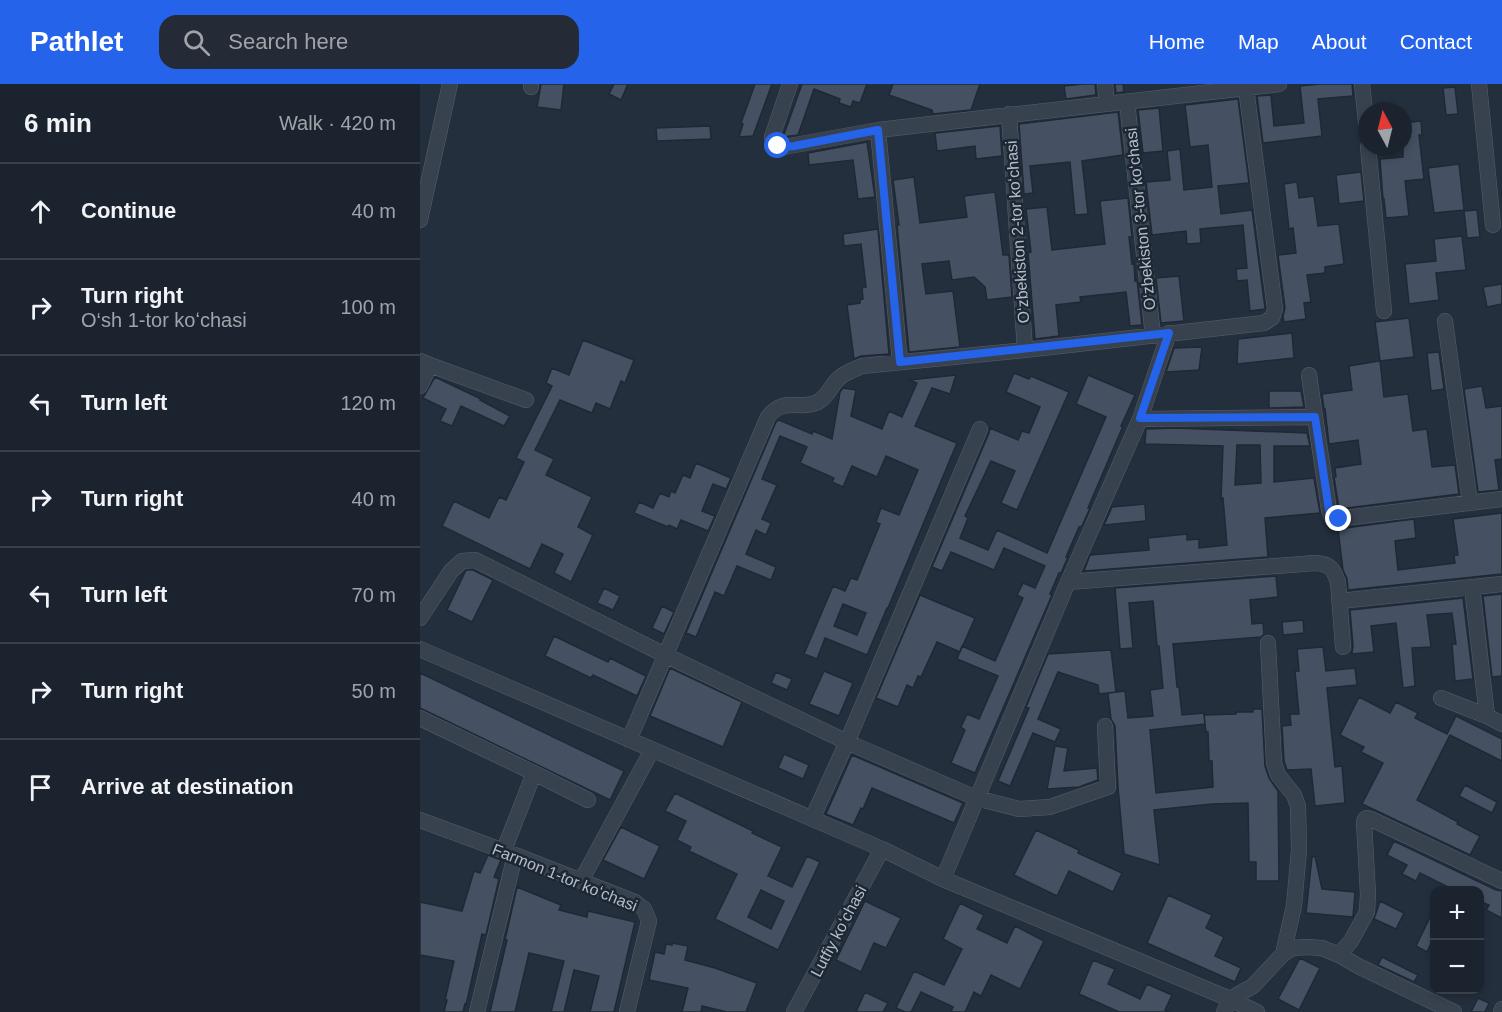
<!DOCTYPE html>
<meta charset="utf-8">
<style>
:root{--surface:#1b232e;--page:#242b36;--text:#f1f3f6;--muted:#a0a4aa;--line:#39404a;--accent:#2563eb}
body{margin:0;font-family:Helvetica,sans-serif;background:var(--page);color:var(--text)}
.controls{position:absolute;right:18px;bottom:18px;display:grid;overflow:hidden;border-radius:12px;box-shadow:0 3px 9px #0003}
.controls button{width:54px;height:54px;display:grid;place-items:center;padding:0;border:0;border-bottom:2px solid var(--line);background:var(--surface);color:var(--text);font:30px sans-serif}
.compass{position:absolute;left:938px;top:18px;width:54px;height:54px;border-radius:50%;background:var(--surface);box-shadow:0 3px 9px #0003;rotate:353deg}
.stop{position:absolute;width:18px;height:18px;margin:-14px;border:4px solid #2563eb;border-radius:50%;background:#fff}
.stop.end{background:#2563eb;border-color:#fff;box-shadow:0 2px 6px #0008}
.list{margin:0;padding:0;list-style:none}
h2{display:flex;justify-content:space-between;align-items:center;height:78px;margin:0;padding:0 24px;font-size:26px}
h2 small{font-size:20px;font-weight:400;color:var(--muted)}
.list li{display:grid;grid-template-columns:39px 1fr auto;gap:18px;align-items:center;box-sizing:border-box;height:96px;padding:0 24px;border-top:2px solid var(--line)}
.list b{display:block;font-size:22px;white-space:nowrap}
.list p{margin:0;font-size:20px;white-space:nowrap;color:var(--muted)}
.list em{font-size:20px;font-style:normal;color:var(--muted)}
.icon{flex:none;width:33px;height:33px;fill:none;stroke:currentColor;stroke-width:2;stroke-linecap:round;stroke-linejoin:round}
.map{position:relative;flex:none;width:1082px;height:928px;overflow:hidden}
header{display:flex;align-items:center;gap:36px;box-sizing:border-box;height:84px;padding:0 30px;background:var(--accent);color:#fff}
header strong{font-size:28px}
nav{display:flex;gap:33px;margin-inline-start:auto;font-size:21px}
.search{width:420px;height:54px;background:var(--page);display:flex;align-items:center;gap:15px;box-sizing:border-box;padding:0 21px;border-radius:18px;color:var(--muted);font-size:22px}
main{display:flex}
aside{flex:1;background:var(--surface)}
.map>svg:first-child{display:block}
.building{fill:#455162;stroke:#1f2835;stroke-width:1.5;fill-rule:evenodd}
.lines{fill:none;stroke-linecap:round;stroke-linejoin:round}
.minor-casing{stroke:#565f6c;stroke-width:16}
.minor{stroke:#38414e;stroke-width:15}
.route{stroke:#2563eb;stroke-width:8}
.labels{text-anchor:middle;stroke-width:5;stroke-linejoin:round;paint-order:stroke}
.street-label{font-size:16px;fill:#b4bcc9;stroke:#1d2633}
</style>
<header>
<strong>Pathlet</strong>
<div class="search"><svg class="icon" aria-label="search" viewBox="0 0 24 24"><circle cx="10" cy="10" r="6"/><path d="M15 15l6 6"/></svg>Search here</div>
<nav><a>Home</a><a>Map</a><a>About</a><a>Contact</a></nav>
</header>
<main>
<aside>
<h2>6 min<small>Walk · 420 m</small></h2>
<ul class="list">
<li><svg class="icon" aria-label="ahead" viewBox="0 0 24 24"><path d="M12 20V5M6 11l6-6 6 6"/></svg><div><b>Continue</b></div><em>40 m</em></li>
<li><svg class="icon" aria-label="right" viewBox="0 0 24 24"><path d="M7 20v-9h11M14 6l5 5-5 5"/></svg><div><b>Turn right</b><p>O‘sh 1-tor koʻchasi</p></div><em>100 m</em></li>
<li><svg class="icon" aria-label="left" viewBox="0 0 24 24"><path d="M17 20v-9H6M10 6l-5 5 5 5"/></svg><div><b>Turn left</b></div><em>120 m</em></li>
<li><svg class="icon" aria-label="right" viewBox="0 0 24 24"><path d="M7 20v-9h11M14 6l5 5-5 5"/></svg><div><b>Turn right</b></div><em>40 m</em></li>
<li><svg class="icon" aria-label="left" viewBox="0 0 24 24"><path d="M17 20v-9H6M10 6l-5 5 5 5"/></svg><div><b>Turn left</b></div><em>70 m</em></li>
<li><svg class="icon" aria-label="right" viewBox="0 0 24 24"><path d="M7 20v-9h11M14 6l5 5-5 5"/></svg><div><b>Turn right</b></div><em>50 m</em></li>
<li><svg class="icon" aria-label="arrive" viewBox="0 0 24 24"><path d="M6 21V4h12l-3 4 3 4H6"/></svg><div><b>Arrive at destination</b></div></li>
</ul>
</aside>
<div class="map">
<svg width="1082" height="928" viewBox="0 0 1082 928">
<rect width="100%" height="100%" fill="#242f3e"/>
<path class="building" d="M 121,0 L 144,0 L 141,26 L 117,23 Z
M 194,0 L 208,0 L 201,16 L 189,10 Z
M 335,0 L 352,0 L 333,52 L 319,53 L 323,40 L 321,39 Z
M 382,0 L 447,0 L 440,19 L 433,17 L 431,23 L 419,19 L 420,15 L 394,5 L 378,51 L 363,53 Z
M 473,0 L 560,0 L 551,26 L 513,30 L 512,26 L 469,11 Z
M 663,0 L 675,0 L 676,11 L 646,15 L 644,2 Z
M 695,0 L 703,0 L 704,8 L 696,9 Z
M 900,0 L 932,0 L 933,12 L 898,15 L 902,52 L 843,59 L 837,12 L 851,11 L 854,42 L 884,39 L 880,2 Z
M 1035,3 L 1038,30 L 1026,31 L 1023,4 Z
M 818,15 L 829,99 L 798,102 L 801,130 L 832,126 L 845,224 L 845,225 L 830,227 L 827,196 L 817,197 L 816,185 L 827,184 L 823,141 L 780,145 L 781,159 L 767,160 L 766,147 L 732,151 L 726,98 L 750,96 L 747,67 L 760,65 L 764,106 L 792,103 L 788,61 L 770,63 L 765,21 Z
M 739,24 L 743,67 L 723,69 L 718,26 Z
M 698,28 L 703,71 L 662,77 L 668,130 L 655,131 L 650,78 L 610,82 L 613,109 L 604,110 L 599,40 Z
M 1001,37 L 1002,51 L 999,51 L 1004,95 L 985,97 L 989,132 L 966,134 L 964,115 L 963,115 L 960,75 L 983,73 L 983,39 Z
M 290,42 L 291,55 L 237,57 L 236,44 Z
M 580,42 L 582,72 L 556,75 L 555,62 L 517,67 L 515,49 Z
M 447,58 L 455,113 L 438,115 L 433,76 L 389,81 L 388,69 Z
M 1039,80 L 1044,126 L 1014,129 L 1008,84 Z
M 941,88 L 944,117 L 919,120 L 916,91 Z
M 494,93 L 500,139 L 547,133 L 544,112 L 575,108 L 583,171 L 589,171 L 592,213 L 567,216 L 565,203 L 554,193 L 532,196 L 529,177 L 502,180 L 506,210 L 533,207 L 540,263 L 489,268 L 477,141 L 479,141 L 473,96 Z
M 877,98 L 879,114 L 894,112 L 898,142 L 919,140 L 924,180 L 905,183 L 905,189 L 887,191 L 891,218 L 884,219 L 886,235 L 864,238 L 863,232 L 865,224 L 858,171 L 876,169 L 873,144 L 869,145 L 864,100 Z
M 708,114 L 712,153 L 709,153 L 712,180 L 714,179 L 715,197 L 717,196 L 722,241 L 710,242 L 706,208 L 660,213 L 661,218 L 636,221 L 639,252 L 615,255 L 608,169 L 611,168 L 606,125 L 627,123 L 632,166 L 685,160 L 680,117 Z
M 1057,126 L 1060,153 L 1047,154 L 1044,127 Z
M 458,145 L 469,270 L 441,272 L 434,275 L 427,221 L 440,219 L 440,216 L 443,215 L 442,204 L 446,203 L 441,160 L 424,162 L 423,150 Z
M 1042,152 L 1046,186 L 1016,189 L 1019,216 L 989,220 L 985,180 L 1016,177 L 1014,155 Z
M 759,192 L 764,237 L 741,239 L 736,194 Z
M 1082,200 L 1082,220 L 1067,223 L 1063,203 Z
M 989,234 L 994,273 L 960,277 L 964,313 L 988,310 L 993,347 L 1007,345 L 1012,383 L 1035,381 L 1039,410 L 919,425 L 914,393 L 916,393 L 915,384 L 941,380 L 938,356 L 909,360 L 905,325 L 904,325 L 902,310 L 932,306 L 929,282 L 960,277 L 955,238 Z
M 872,249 L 874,274 L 817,280 L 818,255 Z
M 163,256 L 214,276 L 205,299 L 201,297 L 190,325 L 176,319 L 172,329 L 140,316 L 115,366 L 134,375 L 126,391 L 172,413 L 158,443 L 173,451 L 151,498 L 134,489 L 143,470 L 122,460 L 110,485 L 22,442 L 34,417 L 69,434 L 79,413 L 86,416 L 104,378 L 96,374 L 132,302 L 126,299 L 132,284 L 149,291 Z
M 782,263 L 779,286 L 746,288 L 754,264 Z
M 1019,268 L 1024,305 L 1011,307 L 1007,269 Z
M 594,289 L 609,295 L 611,292 L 649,308 L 597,426 L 581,419 L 595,387 L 571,377 L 545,432 L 548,434 L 540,454 L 568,466 L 577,446 L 627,469 L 686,333 L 656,320 L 668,291 L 715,311 L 701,342 L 703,342 L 668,424 L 670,424 L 662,442 L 659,443 L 646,473 L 648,473 L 641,489 L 639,489 L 630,510 L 632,511 L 555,689 L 531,679 L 545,646 L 541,643 L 547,630 L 559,635 L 578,592 L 537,575 L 542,562 L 575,577 L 603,514 L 597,511 L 603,499 L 615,504 L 625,482 L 584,464 L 574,486 L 531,468 L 522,487 L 512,483 L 569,349 L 570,344 L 598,356 L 602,347 L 609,349 L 620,323 L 586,308 Z
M 536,291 L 530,310 L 512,304 L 495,342 L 537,359 L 468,524 L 467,524 L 447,571 L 405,554 L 397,575 L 384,570 L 413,502 L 425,507 L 431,494 L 437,496 L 460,440 L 456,438 L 461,424 L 479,431 L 498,386 L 466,372 L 457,393 L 432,382 L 423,403 L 412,398 L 414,394 L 380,379 L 387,363 L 360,352 L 342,395 L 357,401 L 342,435 L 351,439 L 346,451 L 336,446 L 326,470 L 356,483 L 351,496 L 317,482 L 304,512 L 295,508 L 276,553 L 266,549 L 356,338 L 359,336 L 392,350 L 393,347 L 412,355 L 420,308 L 423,304 L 436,306 L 431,332 L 462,345 L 469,327 L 482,333 L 497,299 L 489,296 ZM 423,520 L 446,529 L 437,551 L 414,542 Z
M 15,293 L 61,315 L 60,316 L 90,332 L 84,342 L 41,322 L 32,342 L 20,337 L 26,325 L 3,314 Z
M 1062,302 L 1066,324 L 1082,322 L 1082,375 L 1075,376 L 1079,406 L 1058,408 L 1044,305 Z
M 849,307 L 881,307 L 884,323 L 849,324 Z
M 755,344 L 887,349 L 890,362 L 854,362 L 854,398 L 894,394 L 900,429 L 845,434 L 848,473 L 664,487 L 670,471 L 729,466 L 728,454 L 767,450 L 767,456 L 779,455 L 779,464 L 807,461 L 803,414 L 801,415 L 803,362 L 725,360 L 726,345 ZM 817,361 L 840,361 L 841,399 L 815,401 Z
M 276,379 L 311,394 L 306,405 L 293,400 L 282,427 L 295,432 L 288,447 L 261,436 L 257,445 L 249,441 L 248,443 L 214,429 L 219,418 L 233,424 L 240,409 L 249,413 L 251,407 L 255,409 L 263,391 L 270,394 Z
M 725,420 L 726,437 L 684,441 L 692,423 Z
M 1082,429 L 1082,490 L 928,506 L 927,495 L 923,486 L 918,445 L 994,435 L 996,454 L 975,457 L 978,486 L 1035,479 L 1034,471 L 1038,471 L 1033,435 Z
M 46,486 L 53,486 L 73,496 L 52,538 L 27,526 Z
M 856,492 L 858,513 L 830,516 L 832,540 L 843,539 L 844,550 L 841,553 L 753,560 L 757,603 L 759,603 L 762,631 L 784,629 L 785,640 L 784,631 L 816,630 L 816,628 L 833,628 L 833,625 L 842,625 L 845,682 L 849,694 L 858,707 L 859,797 L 836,797 L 836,778 L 829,778 L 828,719 L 792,720 L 734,726 L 740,781 L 704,770 L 698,703 L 695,642 L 691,635 L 688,609 L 705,607 L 708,634 L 733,632 L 730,606 L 743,604 L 739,562 L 737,562 L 733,517 L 709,519 L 713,564 L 700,565 L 695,504 ZM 785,640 L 786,648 L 788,648 L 789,677 L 792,677 L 793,703 L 736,709 L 730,646 Z
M 184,504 L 200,512 L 193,526 L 177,519 Z
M 1082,510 L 1082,592 L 1072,593 L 1063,512 Z
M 500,511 L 555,534 L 540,568 L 517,558 L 501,593 L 498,592 L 493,604 L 487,601 L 478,623 L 456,614 Z
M 1043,514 L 1053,595 L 1035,597 L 1032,560 L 1036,560 L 1032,529 L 1007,531 L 1011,563 L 992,564 L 995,602 L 983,604 L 976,539 L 951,542 L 954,568 L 932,570 L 933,562 L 930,526 Z
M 242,522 L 254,528 L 244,550 L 232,544 Z
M 883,536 L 884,549 L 863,551 L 862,538 Z
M 134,552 L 188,578 L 190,574 L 226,592 L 217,612 L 173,591 L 171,594 L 125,572 Z
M 903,563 L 906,587 L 935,584 L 937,601 L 907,604 L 915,683 L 922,682 L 925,719 L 895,722 L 891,685 L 867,686 L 864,677 L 862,642 L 871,641 L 870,630 L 879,630 L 875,587 L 879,587 L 877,565 Z
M 691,566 L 696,608 L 679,610 L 678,601 L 638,588 L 618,635 L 641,645 L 635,658 L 613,649 L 590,702 L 578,697 L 609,624 L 606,623 L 628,570 Z
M 250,584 L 322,618 L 303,663 L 230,632 Z
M 404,587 L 433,599 L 419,632 L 389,620 Z
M 356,588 L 372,595 L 367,606 L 351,599 Z
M 0,589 L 204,687 L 190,716 L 0,624 Z
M 939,613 L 970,629 L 976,618 L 998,629 L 995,634 L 1027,650 L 1036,632 L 1082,655 L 1082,677 L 1030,651 L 997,716 L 1038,738 L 1037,740 L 1060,752 L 1050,771 L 942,720 L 963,679 L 941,668 L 944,663 L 920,651 Z
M 635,662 L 648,664 L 644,687 L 677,684 L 678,696 L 659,703 L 627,705 Z
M 364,670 L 389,681 L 383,695 L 358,684 Z
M 432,671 L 543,719 L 534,739 L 452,704 L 443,725 L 441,724 L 433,741 L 406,730 Z
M 1045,701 L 1077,718 L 1072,729 L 1039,712 Z
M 255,709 L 333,747 L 332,749 L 362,763 L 348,792 L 372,803 L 387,772 L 400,778 L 358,866 L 295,835 L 317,790 L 269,767 L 271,763 L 257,756 L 266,737 L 245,727 ZM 341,806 L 364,817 L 351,845 L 328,833 Z
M 201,743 L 240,762 L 224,795 L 183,776 Z
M 616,746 L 659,766 L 658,769 L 702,789 L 693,808 L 649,787 L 637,812 L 594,791 Z
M 974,757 L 1076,806 L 1082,807 L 1082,834 L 1066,826 L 1069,821 L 1059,817 L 1059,807 L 1036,807 L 1000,789 L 996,797 L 982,790 L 987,781 L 967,771 Z
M 68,771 L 81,776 L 74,793 L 79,795 L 66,851 L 62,850 L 46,921 L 45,920 L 43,928 L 24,928 L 27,916 L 25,916 L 34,877 L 0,871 L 0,818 L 42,827 L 54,787 L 60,789 Z
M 895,772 L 902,805 L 935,808 L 933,833 L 886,829 L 892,773 Z
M 97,803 L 141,821 L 139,826 L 167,833 L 168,827 L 215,838 L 194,928 L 170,928 L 179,892 L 154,886 L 144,928 L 131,928 L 144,877 L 109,869 L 95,928 L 70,928 L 87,856 L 85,856 Z
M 748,811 L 792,831 L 786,844 L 804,853 L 795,872 L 821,884 L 815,898 L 727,859 Z
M 445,817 L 481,834 L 466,864 L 454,859 L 441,888 L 416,876 Z
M 960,817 L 984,829 L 976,845 L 954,835 Z
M 540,819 L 564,831 L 557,845 L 587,859 L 595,842 L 624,857 L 600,905 L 571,891 L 561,912 L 554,908 L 545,928 L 531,928 L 533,923 L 501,908 L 491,928 L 485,928 L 476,924 L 494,887 L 524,901 L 542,865 L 523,855 Z
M 1014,825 L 1014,853 L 1007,868 L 996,862 Z
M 252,859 L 268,862 L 265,876 L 295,884 L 337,899 L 326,928 L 307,928 L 282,922 L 281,928 L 262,928 L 268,904 L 229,896 L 235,868 L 244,870 L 246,860 L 252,861 Z
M 962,873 L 998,891 L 994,898 L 958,881 Z
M 880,874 L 900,884 L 879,926 L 858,915 Z
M 673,876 L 695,885 L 688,900 L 720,915 L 727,900 L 752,911 L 745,926 L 750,928 L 699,928 L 659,910 Z
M 445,908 L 468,919 L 463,928 L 436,928 Z
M 1058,914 L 1069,919 L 1065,928 L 1051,928 Z"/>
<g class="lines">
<g class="minor-casing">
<path id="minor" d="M 685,0 L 687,20
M 826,0 L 826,4 L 859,0
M 942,0 L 947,48
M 1059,0 L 1073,141
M 111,3 L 111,0
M 707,18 L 733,252
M 589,30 L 605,266
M 458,46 L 480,278
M 948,63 L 964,227
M 0,136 L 30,0
M 1025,237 L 1050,419
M 0,277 L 10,281 L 0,302
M 10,281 L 106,316
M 895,333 L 909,426 L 911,431 L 916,435 L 1082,415
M 720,335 L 895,333 L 889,291
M 648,498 L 895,479 C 910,480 913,484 918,498 L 923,563
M 1052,503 L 1067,632
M 920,517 L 1082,500
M 0,534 L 31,487 L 42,477 L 55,476 L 245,571 L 427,658 L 556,714 L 599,725 L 630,723 L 688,703 L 685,642
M 848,559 L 854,679 L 858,691 L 874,711 L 878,722 L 879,766 L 874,822 L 863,870
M 0,565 L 462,765 L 523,795 L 810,915 L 804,928
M 1021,614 L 1067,632 L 1082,640
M 0,634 L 114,689 L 84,766
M 209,656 L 348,333 C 364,312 380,327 398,318 C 407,313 410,304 417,296 C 423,289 433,286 442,282 L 605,266 L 844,239 L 852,234 L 855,225 L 826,4 L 458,46 L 364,63 C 358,62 355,60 352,53 L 370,0
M 114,689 L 168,716
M 392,735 L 427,658 L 560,345
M 0,736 L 95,771 L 215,818 L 224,825 L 229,837 L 207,928
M 523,795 L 648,498 L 720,335 L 749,249
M 161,797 L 232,666
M 919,871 L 931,857 L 947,828 L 948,810 L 944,738 L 945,735 L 947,734 L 951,735 L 1082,797
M 810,915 L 833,902 L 863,870 L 873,864 L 887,863 L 902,864 L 919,871 L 940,883 L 1034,928
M 810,915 L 837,928
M 57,928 L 95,771
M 374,928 L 462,765
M 1081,928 L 1082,925"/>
</g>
<use href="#minor" class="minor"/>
</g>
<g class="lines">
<path class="route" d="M 358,62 L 364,63 L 374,62 L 458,46 L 480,278 L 749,249 L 720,334 L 895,333 L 909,426 L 910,431 L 919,435"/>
</g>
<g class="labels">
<g class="street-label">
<text transform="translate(720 135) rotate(-96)" y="6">O‘zbekiston 3-tor koʻchasi</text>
<text transform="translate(597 148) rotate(-94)" y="6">O‘zbekiston 2-tor koʻchasi</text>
<text transform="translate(145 793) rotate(22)" y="6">Farmon 1-tor koʻchasi</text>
<text transform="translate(418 847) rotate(-62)" y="6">Lutfiy koʻchasi</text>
</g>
</g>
</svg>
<div class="controls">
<button>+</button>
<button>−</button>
</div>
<svg class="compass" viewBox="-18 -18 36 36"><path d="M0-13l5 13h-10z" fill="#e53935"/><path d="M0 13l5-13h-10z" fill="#a0a4aa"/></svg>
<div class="stop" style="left:358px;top:62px"></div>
<div class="stop end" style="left:919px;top:435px"></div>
</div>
</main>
